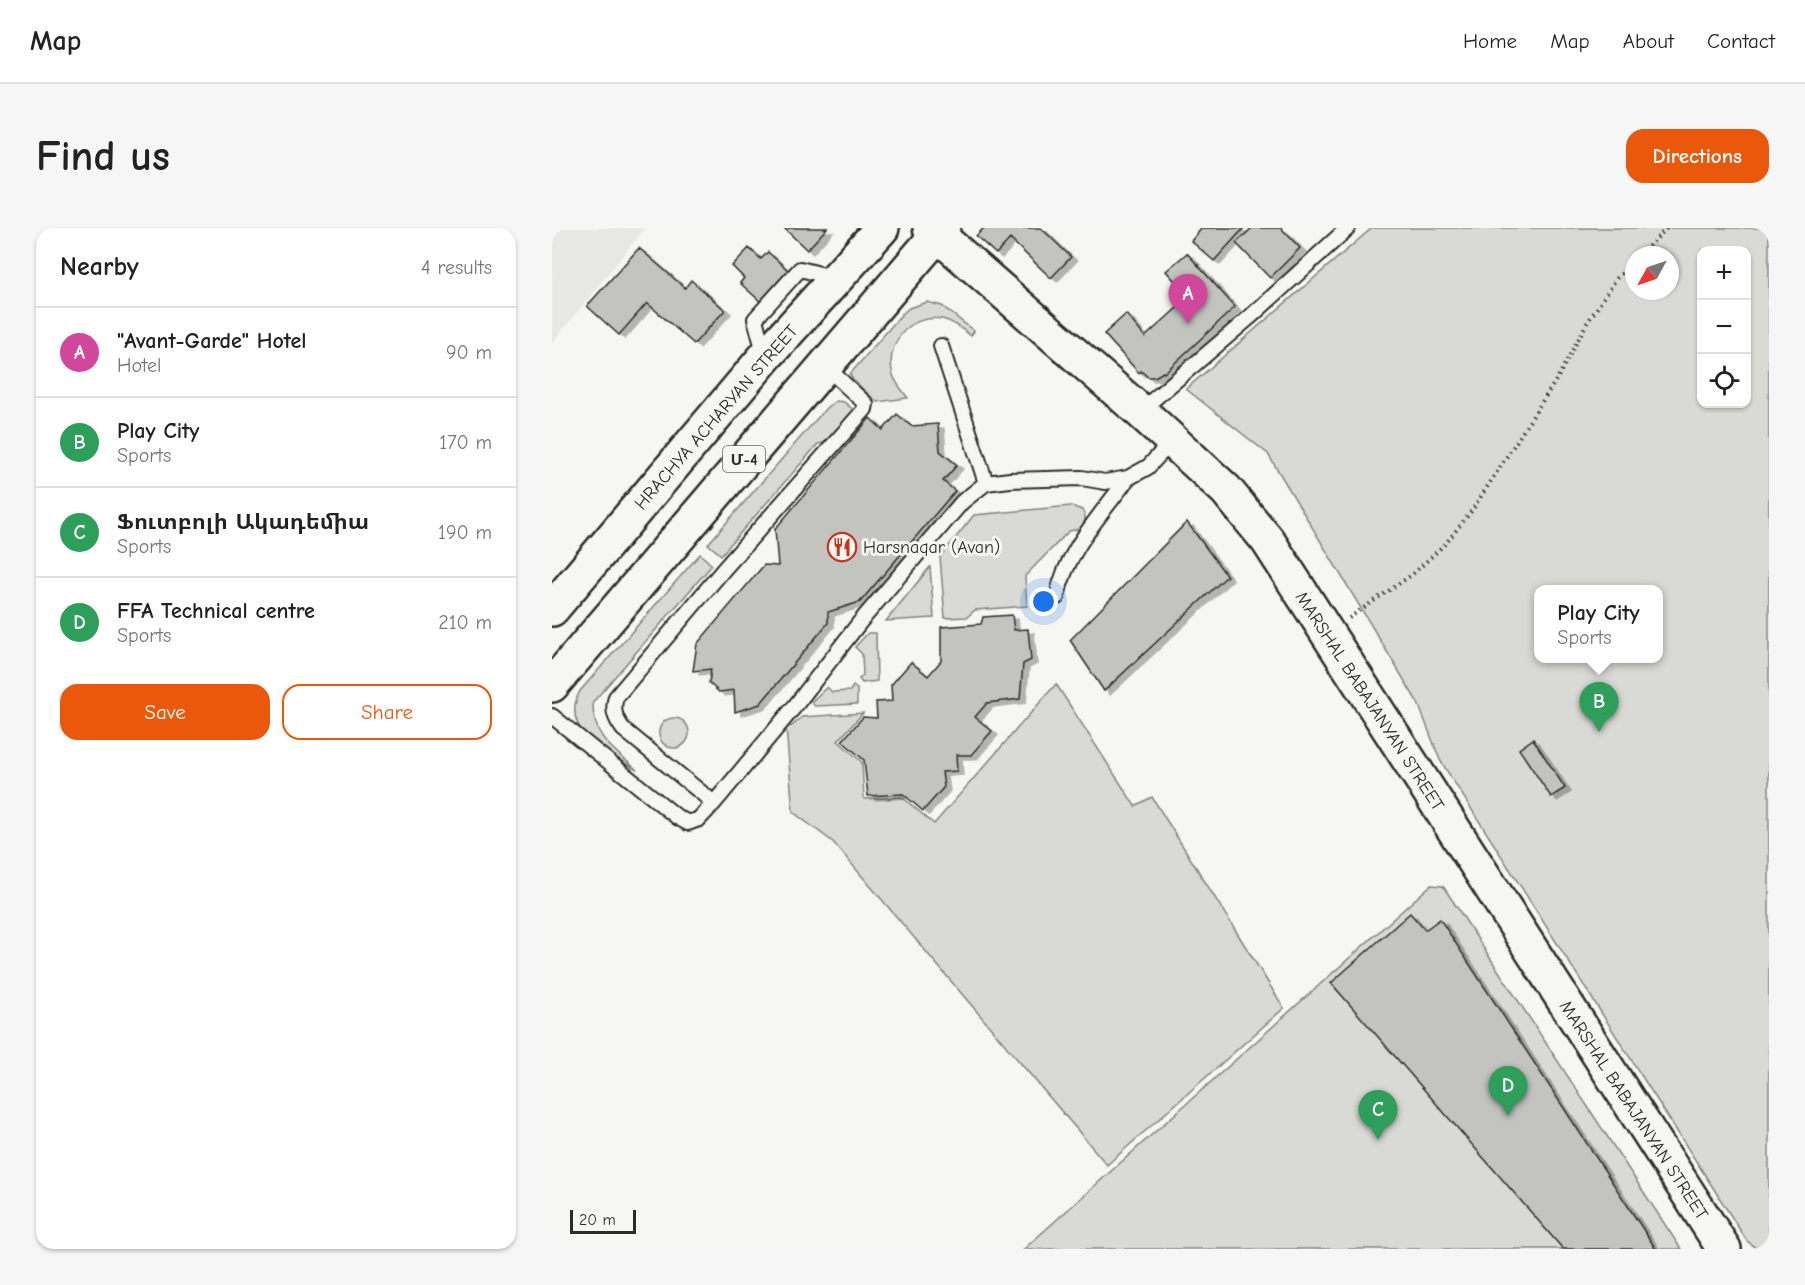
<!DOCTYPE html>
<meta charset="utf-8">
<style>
:root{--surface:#fff;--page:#f6f6f6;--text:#222;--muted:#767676;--line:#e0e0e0;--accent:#ea580c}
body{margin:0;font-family:"Comic Neue","Noto Sans Armenian",sans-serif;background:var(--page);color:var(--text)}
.controls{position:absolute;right:18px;top:18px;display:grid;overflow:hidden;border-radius:12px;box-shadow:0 2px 4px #0004}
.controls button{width:54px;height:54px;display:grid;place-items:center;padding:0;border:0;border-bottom:2px solid var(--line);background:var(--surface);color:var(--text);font:30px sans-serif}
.compass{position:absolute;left:1073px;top:18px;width:54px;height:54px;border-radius:50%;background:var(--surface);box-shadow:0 2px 4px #0004;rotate:230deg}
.scale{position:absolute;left:18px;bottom:15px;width:66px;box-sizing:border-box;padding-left:6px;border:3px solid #2b2b2b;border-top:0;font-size:16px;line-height:21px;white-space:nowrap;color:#2b2b2b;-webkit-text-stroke:4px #f6f6f2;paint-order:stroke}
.you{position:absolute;left:492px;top:374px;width:21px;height:21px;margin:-15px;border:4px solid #fff;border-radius:50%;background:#1a73e8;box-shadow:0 0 0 9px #1a73e833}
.badge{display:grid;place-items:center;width:39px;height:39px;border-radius:50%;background:var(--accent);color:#fff;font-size:20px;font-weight:700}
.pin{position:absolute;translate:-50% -50px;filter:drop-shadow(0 2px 3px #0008)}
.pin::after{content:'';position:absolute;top:32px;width:21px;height:18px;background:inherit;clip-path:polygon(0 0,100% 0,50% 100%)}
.popup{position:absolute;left:982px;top:357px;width:129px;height:78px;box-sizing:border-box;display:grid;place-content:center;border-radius:12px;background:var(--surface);filter:drop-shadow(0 2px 4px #0005);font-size:20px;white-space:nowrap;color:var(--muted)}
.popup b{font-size:22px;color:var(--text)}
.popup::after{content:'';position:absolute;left:50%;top:100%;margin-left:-12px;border:12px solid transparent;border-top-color:var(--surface)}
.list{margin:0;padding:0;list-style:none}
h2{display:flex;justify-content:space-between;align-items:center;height:78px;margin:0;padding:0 24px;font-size:26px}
h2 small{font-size:20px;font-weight:400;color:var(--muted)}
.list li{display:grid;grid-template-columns:39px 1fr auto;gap:18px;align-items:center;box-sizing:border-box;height:90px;padding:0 24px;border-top:2px solid var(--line)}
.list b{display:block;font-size:22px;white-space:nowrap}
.list p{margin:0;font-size:20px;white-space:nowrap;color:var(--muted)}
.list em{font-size:20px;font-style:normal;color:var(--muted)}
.actions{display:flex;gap:12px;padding:18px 24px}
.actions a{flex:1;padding:14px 0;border:2px solid var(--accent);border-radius:18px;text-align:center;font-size:21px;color:var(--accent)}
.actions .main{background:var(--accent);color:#fff}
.icon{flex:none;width:33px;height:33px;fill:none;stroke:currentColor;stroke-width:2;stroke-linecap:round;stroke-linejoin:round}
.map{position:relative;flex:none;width:1217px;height:1021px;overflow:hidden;border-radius:18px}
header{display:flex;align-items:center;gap:36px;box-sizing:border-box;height:84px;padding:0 30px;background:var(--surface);border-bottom:2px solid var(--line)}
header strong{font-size:28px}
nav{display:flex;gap:33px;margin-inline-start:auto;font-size:21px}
.intro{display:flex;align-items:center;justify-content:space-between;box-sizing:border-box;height:144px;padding:0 36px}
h1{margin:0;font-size:42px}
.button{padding:15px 27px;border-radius:18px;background:var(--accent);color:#fff;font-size:21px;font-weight:700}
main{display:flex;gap:36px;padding:0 36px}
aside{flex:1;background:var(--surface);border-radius:18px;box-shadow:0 2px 4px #0004}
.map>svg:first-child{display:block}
.built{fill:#e7e7e3}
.green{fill:#d9d9d5;stroke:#828280;stroke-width:1.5;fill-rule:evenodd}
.building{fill:#c3c3c0;stroke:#2b2b2b;stroke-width:1.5;filter:url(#shadow)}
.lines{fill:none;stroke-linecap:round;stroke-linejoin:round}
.lane-casing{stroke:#2b2b2b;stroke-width:18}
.secondary-casing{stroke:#2b2b2b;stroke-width:38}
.highway-casing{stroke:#2b2b2b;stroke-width:38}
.path{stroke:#2b2b2b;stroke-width:4;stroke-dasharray:1.5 4.5;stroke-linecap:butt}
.lane{stroke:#f6f6f2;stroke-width:14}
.secondary{stroke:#f6f6f2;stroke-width:33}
.highway{stroke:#f6f6f2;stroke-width:33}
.labels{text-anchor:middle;stroke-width:6;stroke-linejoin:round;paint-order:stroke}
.shield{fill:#f6f6f2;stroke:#686867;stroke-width:1.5}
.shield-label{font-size:16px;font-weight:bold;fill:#2b2b2b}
.street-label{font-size:18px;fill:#2b2b2b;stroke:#f6f6f2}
.poi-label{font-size:18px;fill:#2b2b2b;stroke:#f6f6f2;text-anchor:start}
</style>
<header>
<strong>Map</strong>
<nav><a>Home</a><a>Map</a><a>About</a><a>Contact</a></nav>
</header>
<div class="intro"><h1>Find us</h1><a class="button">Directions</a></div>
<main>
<aside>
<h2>Nearby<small>4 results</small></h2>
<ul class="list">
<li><span class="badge" style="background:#d1479c">A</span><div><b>&quot;Avant-Garde&quot; Hotel</b><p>Hotel</p></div><em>90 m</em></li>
<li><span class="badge" style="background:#2e9e5b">B</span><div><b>Play City</b><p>Sports</p></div><em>170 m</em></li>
<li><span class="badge" style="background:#2e9e5b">C</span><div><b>Ֆուտբոլի Ակադեմիա</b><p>Sports</p></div><em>190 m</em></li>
<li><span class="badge" style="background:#2e9e5b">D</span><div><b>FFA Technical centre</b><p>Sports</p></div><em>210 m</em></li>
</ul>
<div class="actions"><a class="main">Save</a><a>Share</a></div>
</aside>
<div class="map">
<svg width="1217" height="1021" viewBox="0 0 1217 1021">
<defs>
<filter id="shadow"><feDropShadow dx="6" dy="4" stdDeviation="0" flood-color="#0004"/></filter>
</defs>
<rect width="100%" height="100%" fill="#f6f6f2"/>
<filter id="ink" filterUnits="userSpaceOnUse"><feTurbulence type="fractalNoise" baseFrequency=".0167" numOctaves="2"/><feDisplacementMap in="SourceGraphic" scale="12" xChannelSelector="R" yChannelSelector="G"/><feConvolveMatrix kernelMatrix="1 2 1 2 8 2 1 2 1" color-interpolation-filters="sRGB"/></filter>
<g filter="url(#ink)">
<path class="built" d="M 0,0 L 93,0 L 0,115 Z"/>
<path class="green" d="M 820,0 L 1217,0 L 1217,1021 L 1205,1021 L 1195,1013 L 888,532 L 866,475 L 716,226 L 634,161 ZM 1150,22 L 1194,22 L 1194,176 L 1150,176 ZM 1082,27 L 1118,27 L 1118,63 L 1082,63 ZM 987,362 L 1107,362 L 1107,430 L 987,430 Z
M 375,74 L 390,78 L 422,103 L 419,108 C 410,101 401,93 390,91 C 358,85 332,116 341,147 C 344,156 351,163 356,170 L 325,174 L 301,152 L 298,146 L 350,86 L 357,80 Z
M 284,173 L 292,174 L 311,190 L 312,200 L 307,207 L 299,210 L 266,216 L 169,327 L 156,316 L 275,179 Z
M 519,278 L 530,282 C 535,289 534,295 528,301 L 517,303 L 473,348 L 475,378 L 423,382 L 415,389 L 393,390 L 388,329 L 422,287 Z
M 148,326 L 160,337 L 41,474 C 40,509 61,521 85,542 C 57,525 6,504 28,463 Z
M 378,339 L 382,390 L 334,393 Z
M 316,405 L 324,405 L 325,453 L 310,455 L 307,451 L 311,447 L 310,426 L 303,419 Z
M 504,456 L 583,578 L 600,569 L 732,780 L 555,937 L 281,614 L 241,584 L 234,499 L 240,498 L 250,489 L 311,485 L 286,513 L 310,534 L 312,571 L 350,569 L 382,596 Z
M 301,458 L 305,461 L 305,476 L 263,478 L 259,474 L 275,459 L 280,464 L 298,463 Z
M107 505a15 15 0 1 1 30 0a15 15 0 1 1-30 0Z
M 879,657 L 891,658 L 1129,1021 L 472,1021 Z"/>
<path class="building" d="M 232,0 L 275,0 L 255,22 Z
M 432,0 L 489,0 L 519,29 L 499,50 L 458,11 L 444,26 L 424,8 Z
M 650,0 L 692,0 L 662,33 L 639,13 Z
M 700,0 L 729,0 L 748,20 L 718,50 L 684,15 Z
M 87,20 L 133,60 L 139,52 L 173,82 L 142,116 L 95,75 L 67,107 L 35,78 Z
M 197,20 L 209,31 L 216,24 L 239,45 L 210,75 L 188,55 L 192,50 L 180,38 Z
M 635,25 L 683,79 L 612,145 L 611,144 L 603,149 L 596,149 L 589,143 L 587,145 L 552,106 L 574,86 L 593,109 L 637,69 L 614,43 Z
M 345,186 L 359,198 L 386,196 L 388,223 L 405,237 L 391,253 L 403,263 L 308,374 L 276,384 L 276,395 L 208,476 L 183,484 L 182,462 L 167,464 L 157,455 L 159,441 L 141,443 L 145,416 L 212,337 L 226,338 L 223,301 L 318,190 L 331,202 Z
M 635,294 L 675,348 L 552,463 L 518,412 Z
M 460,387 L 462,402 L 476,401 L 479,432 L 471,436 L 468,471 L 435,475 L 423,489 L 440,503 L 419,527 L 404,527 L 405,543 L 390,544 L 392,559 L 371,583 L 351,566 L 316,568 L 312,532 L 290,513 L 311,489 L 325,490 L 324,474 L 340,473 L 339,457 L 359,434 L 376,448 L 389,433 L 389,399 L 429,396 L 431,389 Z
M 981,511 L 1013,560 L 999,569 L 967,521 Z
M 858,685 L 873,702 L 888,691 L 1104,1021 L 1011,1021 L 779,755 Z"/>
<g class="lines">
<g class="lane-casing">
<path id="lane" d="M 389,118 L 434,255
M 213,128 L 203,91 L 248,41 L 284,50
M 588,183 L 698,89 L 796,0
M 505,369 C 514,323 549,287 576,250
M 0,488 L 125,589 L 136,595 L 147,591 L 162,575 L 243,478 L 308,394 L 410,274 L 434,255 L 458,252 L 530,250 L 553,254 L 576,250 L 596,239 L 620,213
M 162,575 L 71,501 C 63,490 60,482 64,469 L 172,341 L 313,181 L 314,176 L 273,138"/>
</g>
<g class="secondary-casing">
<path id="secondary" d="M 378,0 L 588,183 L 674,262 L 716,313 L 1172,1021"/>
</g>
<g class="highway-casing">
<path id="highway" d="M 0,381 L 213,129 L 330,0
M 0,457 L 391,0"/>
</g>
<path class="path" d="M 1088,27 L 1115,0
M 797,390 L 861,346 L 895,314 L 921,281 L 1006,149 L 1035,95 L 1065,50 L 1082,33"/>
<use href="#lane" class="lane"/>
<use href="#secondary" class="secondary"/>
<use href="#highway" class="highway"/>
</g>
</g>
<defs>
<g id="restaurant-ring" transform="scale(1.5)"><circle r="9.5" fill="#f6f6f2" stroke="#c8321e" stroke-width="1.5"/><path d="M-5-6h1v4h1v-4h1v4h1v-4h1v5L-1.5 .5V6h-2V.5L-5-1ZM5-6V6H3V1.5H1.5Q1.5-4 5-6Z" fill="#c8321e"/></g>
</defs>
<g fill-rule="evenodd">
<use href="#restaurant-ring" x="290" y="319"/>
</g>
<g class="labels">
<rect class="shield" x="171" y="218" width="42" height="26" rx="4.5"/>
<g class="shield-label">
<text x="192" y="237">Մ-4</text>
</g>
<g class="street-label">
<text transform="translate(164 189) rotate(-49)" y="6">HRACHYA ACHARYAN STREET</text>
<text transform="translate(818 473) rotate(57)" y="6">MARSHAL BABAJANYAN STREET</text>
<text transform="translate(1082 882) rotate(57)" y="6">MARSHAL BABAJANYAN STREET</text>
</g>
<g class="poi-label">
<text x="311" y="325">Harsnaqar (Avan)</text>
</g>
</g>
</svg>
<div class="controls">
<button>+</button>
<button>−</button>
<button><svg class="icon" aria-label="locate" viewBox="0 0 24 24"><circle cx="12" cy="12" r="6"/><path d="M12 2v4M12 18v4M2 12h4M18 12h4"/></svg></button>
</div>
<svg class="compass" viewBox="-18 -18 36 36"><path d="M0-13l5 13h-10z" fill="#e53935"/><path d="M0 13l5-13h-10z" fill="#767676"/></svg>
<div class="scale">20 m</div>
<div class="you"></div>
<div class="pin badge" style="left:636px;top:96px;background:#d1479c">A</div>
<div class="pin badge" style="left:1047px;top:504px;background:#2e9e5b">B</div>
<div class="popup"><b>Play City</b>Sports</div>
<div class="pin badge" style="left:826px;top:912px;background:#2e9e5b">C</div>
<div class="pin badge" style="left:956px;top:888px;background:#2e9e5b">D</div>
</div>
</main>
